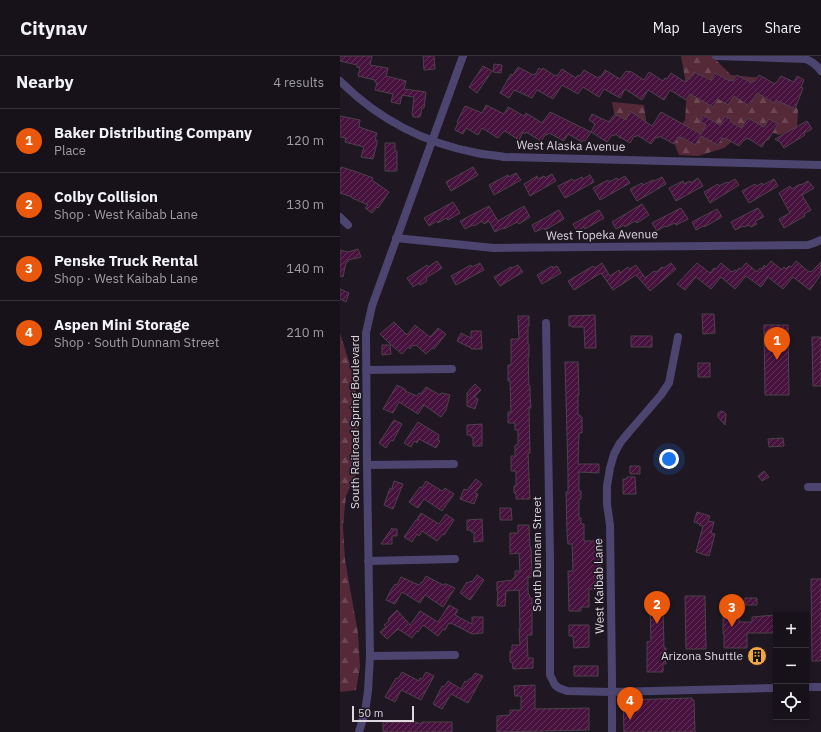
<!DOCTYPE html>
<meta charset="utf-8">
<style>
:root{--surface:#17121a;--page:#201b23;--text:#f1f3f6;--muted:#9e9ea2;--line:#363239;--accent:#ea580c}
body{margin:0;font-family:"IBM Plex Sans",sans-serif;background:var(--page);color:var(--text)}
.controls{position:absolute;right:12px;bottom:12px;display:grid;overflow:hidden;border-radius:0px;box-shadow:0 2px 6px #0003}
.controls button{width:36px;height:36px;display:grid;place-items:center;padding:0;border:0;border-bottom:1px solid var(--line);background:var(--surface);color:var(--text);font:20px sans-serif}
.scale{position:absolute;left:12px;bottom:10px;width:62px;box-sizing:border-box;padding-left:4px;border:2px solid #ddd8e0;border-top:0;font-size:11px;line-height:14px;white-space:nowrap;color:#ddd8e0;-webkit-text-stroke:3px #1f1823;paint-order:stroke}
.you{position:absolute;left:329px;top:403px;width:14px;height:14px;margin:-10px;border:3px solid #fff;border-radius:50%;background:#1a73e8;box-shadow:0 0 0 6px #1a73e833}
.badge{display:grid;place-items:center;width:26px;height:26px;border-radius:50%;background:var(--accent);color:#fff;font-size:13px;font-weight:700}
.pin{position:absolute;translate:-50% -33px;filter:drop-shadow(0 1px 2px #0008)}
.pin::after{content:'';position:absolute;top:21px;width:14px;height:12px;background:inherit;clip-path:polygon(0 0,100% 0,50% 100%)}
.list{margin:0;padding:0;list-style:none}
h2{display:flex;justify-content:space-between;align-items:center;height:52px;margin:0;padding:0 16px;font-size:17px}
h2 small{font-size:13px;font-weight:400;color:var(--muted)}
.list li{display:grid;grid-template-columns:26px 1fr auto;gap:12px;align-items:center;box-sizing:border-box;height:64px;padding:0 16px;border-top:1px solid var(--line)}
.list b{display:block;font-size:15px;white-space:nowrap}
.list p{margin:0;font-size:13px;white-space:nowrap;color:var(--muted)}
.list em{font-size:13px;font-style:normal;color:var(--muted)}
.icon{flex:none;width:22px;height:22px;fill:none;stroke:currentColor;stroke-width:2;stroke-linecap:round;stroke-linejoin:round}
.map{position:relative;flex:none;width:481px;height:676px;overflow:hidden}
header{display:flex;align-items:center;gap:24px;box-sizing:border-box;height:56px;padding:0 20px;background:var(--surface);border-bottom:1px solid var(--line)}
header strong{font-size:19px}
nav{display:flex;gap:22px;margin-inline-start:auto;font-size:14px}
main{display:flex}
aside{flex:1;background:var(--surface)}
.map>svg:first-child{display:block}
.forest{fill:url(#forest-firs)}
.building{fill:url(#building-hatch);stroke:#4f414b}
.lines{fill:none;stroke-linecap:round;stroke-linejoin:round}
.minor{stroke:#4b4570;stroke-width:8}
.labels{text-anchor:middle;stroke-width:3.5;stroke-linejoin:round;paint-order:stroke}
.street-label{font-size:12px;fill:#ddd8e0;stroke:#1f1823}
.poi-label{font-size:12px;fill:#ddd8e0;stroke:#1f1823;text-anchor:end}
</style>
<header>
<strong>Citynav</strong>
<nav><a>Map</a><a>Layers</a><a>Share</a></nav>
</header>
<main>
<aside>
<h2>Nearby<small>4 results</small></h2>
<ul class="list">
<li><span class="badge">1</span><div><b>Baker Distributing Company</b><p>Place</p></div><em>120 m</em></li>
<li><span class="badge">2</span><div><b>Colby Collision</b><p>Shop · West Kaibab Lane</p></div><em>130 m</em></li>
<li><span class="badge">3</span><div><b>Penske Truck Rental</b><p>Shop · West Kaibab Lane</p></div><em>140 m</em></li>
<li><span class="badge">4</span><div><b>Aspen Mini Storage</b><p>Shop · South Dunnam Street</p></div><em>210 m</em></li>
</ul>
</aside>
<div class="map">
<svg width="481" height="676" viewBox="0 0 481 676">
<defs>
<pattern id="forest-firs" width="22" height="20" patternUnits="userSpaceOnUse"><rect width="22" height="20" fill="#552938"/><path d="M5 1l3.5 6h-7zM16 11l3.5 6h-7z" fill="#6d4754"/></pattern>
<pattern id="building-hatch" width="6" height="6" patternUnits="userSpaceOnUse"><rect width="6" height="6" fill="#47123d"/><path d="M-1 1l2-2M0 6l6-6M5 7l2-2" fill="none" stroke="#613459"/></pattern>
</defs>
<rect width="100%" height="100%" fill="#1f1823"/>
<path class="forest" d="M 341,0 L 372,0 L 391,19 L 422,22 L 446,33 L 458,54 L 457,72 L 439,79 L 423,74 L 401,78 L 384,92 L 358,100 L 339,99 L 332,82 L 345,64 L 347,34 Z
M 272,46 L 304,49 L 307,71 L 279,83 Z
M 0,277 L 12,315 L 18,351 L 20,385 L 17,416 L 6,440 L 3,470 L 5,504 L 18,577 L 20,611 L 16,634 L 1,636 L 0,635 Z"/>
<path class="building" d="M 0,0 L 32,0 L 30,9 L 48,12 L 46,20 L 66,25 L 64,33 L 86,36 L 84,52 L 82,52 L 80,61 L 73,61 L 73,59 L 72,59 L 74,41 L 62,39 L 60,48 L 51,46 L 53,38 L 35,34 L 37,27 L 35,26 L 35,24 L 18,20 L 20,12 L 17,11 L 17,9 L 0,5 Z
M 83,0 L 94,0 L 95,13 L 84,14 Z
M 154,8 L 162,9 L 161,17 L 153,16 Z
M 143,10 L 152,15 L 137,37 L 129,31 Z
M 178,11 L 193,19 L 193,18 L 195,19 L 199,12 L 202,14 L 203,12 L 215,20 L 215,19 L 217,20 L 222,13 L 236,22 L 238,19 L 240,20 L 244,14 L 258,22 L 260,20 L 261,21 L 265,14 L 280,23 L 286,15 L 289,16 L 290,15 L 304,24 L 309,16 L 323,25 L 325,22 L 327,23 L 331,17 L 345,26 L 348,22 L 350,23 L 354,16 L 371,24 L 375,17 L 390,25 L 391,24 L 393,25 L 397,19 L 412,27 L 413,25 L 415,25 L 419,19 L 435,28 L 436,26 L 437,26 L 441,20 L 454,26 L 457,20 L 464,24 L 461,31 L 463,32 L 455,53 L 436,44 L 434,47 L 417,37 L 409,50 L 394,40 L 388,49 L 378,43 L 373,51 L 350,38 L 346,44 L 330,34 L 324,44 L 308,34 L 302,44 L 285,33 L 280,42 L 264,33 L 259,41 L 243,31 L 238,38 L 222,29 L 213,43 L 197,34 L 192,42 L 174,34 L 169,42 L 160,37 L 171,18 L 173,19 Z
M 146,49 L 164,58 L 168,51 L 184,60 L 186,57 L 202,67 L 210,56 L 251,76 L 255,68 L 249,64 L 252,58 L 269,66 L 273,60 L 274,60 L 275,58 L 286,64 L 290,55 L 312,70 L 321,56 L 361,78 L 366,69 L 360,65 L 363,59 L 380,69 L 385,60 L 391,63 L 390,65 L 401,72 L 408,62 L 424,71 L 429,63 L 438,68 L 428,84 L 426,84 L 422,91 L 407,82 L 405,84 L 404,84 L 399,90 L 385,82 L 384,83 L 382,82 L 378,89 L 361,80 L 355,89 L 341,81 L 340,82 L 338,81 L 334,88 L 319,80 L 318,82 L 316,81 L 311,88 L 297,79 L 296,81 L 294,80 L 290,87 L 275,78 L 274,80 L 272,79 L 267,86 L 251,76 L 245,85 L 243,84 L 242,86 L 228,78 L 224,85 L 209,77 L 207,79 L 206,78 L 201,85 L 186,76 L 185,78 L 183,76 L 179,84 L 165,75 L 164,76 L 163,76 L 158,82 L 142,72 L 138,79 L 126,72 L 123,78 L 115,74 L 118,67 L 117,66 L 125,50 L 142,57 Z
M 0,60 L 20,64 L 19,71 L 37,77 L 35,84 L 37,84 L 37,87 L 33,103 L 21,101 L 24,91 L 5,86 L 6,82 L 0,81 Z
M 467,65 L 472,73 L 464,77 L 465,79 L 444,92 L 440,86 L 435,83 Z
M 45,87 L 55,87 L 55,95 L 57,95 L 57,115 L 45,115 Z
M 1,111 L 17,116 L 33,122 L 32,124 L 49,136 L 38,152 L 37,151 L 32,157 L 25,152 L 28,149 L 12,142 L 12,141 L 0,137 L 0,116 Z
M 133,111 L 138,119 L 111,135 L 106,126 Z
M 176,117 L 181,124 L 154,139 L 149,129 L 164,121 L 168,119 L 169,121 Z
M 212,118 L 216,125 L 190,140 L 184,128 L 197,120 L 198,123 L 204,120 L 205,122 Z
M 250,119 L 254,126 L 225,142 L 218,130 L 232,123 L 234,125 L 242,121 L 243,123 Z
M 285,120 L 290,127 L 260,144 L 253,132 L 268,124 L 269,126 L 277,122 L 278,124 Z
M 322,121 L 326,128 L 297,145 L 290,133 L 302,127 L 303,129 L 313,124 L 314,125 Z
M 358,122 L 363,130 L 336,145 L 329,132 L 343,125 L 344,128 L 350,125 L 351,127 Z
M 395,123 L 399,129 L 370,147 L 364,136 L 378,128 L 379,130 L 387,126 L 388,127 Z
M 434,123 L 438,130 L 409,147 L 402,135 L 415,128 L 417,130 L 422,127 L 423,129 Z
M 468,125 L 474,132 L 462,139 L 471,154 L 464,158 L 465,160 L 444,172 L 439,163 L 450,157 L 439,137 L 450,130 L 452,133 L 460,128 L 461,129 Z
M 113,146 L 120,157 L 108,164 L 106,162 L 98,167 L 97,165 L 89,170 L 84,162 Z
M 302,148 L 309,159 L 297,167 L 295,165 L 285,171 L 284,169 L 276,173 L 272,166 Z
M 149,150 L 158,165 L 184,150 L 190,161 L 179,168 L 177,166 L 164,173 L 163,172 L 155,176 L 149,165 L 144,168 L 142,165 L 134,170 L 133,169 L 125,173 L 120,165 Z
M 341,152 L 348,163 L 336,169 L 335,167 L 326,171 L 325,170 L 317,175 L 312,167 Z
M 418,152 L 424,161 L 415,165 L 417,168 L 411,171 L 409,169 L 404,171 L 403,170 L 395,174 L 391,166 Z
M 377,153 L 382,161 L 364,171 L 363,170 L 356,174 L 352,166 Z
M 219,154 L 224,163 L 205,174 L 204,172 L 195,176 L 192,169 Z
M 259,154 L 264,162 L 245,173 L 244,171 L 237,175 L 233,168 Z
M 18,193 L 21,201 L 8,204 L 8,206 L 6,206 L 3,221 L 0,220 L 0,194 L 8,196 Z
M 97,205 L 102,212 L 86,222 L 87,225 L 80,229 L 79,227 L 73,231 L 67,222 L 87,209 L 88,211 Z
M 431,205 L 442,214 L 444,211 L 446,213 L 449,210 L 451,211 L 456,205 L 469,216 L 469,215 L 471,216 L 481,206 L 481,218 L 470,234 L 453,221 L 443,233 L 428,221 L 421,231 L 406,220 L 395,233 L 381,221 L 371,233 L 356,221 L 345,234 L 337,228 L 357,207 L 370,217 L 374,212 L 376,213 L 381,207 L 392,216 L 395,214 L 397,215 L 399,212 L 401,213 L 406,207 L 417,216 L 420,212 L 422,213 L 424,209 L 426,211 Z
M 140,207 L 144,214 L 116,229 L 111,220 L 131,209 L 132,211 Z
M 262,207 L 270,220 L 279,214 L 280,217 L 288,211 L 290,213 L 296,209 L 305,222 L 314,215 L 316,216 L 322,211 L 324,212 L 331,207 L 336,213 L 310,235 L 296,219 L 273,234 L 261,217 L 234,234 L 228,225 L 253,210 L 255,212 Z
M 178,209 L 183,216 L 160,230 L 154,221 L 171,211 L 172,212 Z
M 212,210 L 213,212 L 217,210 L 221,217 L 202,228 L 197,219 Z
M 0,233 L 9,237 L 6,246 L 0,243 Z
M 362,258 L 374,258 L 375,277 L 363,278 Z
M 255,259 L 256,292 L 245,292 L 244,271 L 232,271 L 232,270 L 229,270 L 229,260 Z
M 178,260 L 189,260 L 189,270 L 188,270 L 188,288 L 189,288 L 189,301 L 188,301 L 189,330 L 190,330 L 190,338 L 191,352 L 189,352 L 190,397 L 188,397 L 190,443 L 176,443 L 176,437 L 174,437 L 174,430 L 176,430 L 176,415 L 171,415 L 171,400 L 175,400 L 175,389 L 178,389 L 178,374 L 175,374 L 175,367 L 168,367 L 168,356 L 171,356 L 170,325 L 168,325 L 168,309 L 171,309 L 171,283 L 179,283 Z
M 54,266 L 67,279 L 75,269 L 90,281 L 98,272 L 106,278 L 94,293 L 92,292 L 86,298 L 76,289 L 75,290 L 73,289 L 70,293 L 68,291 L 62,298 L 50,288 L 40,278 Z
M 424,269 L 448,269 L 449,339 L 425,339 Z
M 131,275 L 141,275 L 142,293 L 131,293 L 131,292 L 117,285 L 121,277 L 131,282 Z
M 291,280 L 312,280 L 312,291 L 291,291 Z
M 472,281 L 481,281 L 481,330 L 473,330 Z
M 42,289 L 50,289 L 51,298 L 42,299 Z
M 225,306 L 238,306 L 239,339 L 238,339 L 238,359 L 240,359 L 240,361 L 242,361 L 242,377 L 239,377 L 238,408 L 259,408 L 259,417 L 239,416 L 239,435 L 241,435 L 241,443 L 239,443 L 239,462 L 241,462 L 241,468 L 244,468 L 244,485 L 255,485 L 255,490 L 261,490 L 261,511 L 258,511 L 258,523 L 256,523 L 257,533 L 249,533 L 249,551 L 241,551 L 241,555 L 229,555 L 228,515 L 233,515 L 232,488 L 228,488 L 227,477 L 226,436 L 228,436 L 228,417 Z
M 358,307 L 370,307 L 370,321 L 358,321 Z
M 135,328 L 141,334 L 134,341 L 138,343 L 135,353 L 127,350 L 127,337 Z
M 57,329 L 66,334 L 65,335 L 77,340 L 79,337 L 81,338 L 86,331 L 100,339 L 101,337 L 102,337 L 110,339 L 106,354 L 101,361 L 84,349 L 78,358 L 59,346 L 53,357 L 43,353 Z
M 381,355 L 384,356 L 386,358 L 385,369 L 378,361 L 378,357 Z
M 54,364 L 62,368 L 53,385 L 51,384 L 46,392 L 39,387 Z
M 78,366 L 99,379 L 98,384 L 100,385 L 96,392 L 79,383 L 77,387 L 74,385 L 71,391 L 64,387 Z
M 142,368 L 142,390 L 133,390 L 133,381 L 131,381 L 131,379 L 127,379 L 127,369 Z
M 443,382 L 444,390 L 429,391 L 428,383 Z
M 290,410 L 300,410 L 300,418 L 290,418 Z
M 424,415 L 429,421 L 422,425 L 418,420 Z
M 287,421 L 295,421 L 296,438 L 283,438 L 283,423 L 287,423 Z
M 136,423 L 142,428 L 135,437 L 138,438 L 134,448 L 120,443 L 124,433 L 127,434 Z
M 54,425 L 63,428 L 53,453 L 44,449 L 50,432 L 52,433 Z
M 86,425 L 102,435 L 105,432 L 114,438 L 102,455 L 84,443 L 78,452 L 69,446 L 80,431 L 82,432 Z
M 160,452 L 171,452 L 172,464 L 160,464 Z
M 357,456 L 370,460 L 368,465 L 374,466 L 371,477 L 375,478 L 369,500 L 356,496 L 363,470 L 359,469 L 360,468 L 354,466 Z
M 81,457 L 99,468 L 106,458 L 114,464 L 104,479 L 103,478 L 97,485 L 82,475 L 79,480 L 77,478 L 72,486 L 64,481 L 76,464 L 79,464 L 77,463 Z
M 142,463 L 143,485 L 134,486 L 134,476 L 131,476 L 131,474 L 127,474 L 127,464 Z
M 178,469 L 189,469 L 190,491 L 191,491 L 192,521 L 188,521 L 188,538 L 189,538 L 190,542 L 192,542 L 192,579 L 187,579 L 188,602 L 193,602 L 193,612 L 173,613 L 172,606 L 170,606 L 170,595 L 172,595 L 172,589 L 180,589 L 179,573 L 180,573 L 179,534 L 166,535 L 165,550 L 157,550 L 158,535 L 157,535 L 157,526 L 173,524 L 173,522 L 175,522 L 175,515 L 180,515 L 179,497 L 170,498 L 170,477 L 178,477 Z
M 52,472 L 52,473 L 57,473 L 57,480 L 52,480 L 52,488 L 41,488 Z
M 137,519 L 144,524 L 130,544 L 120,537 L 127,526 L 128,527 L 131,525 L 132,526 Z
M 86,520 L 103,529 L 104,528 L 106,528 L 115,532 L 103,551 L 85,539 L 80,547 L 62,536 L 55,548 L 46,544 L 51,534 L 55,528 L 57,529 L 61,521 L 79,529 L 81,526 L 82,527 Z
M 471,523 L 481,523 L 481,605 L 472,605 Z
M 345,540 L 365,540 L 366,593 L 346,593 Z
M 405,542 L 417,542 L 417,549 L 405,549 Z
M 109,549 L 118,554 L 115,559 L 132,568 L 132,561 L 143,561 L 143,577 L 132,578 L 111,567 L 111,568 L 109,567 L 105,574 L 103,573 L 98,580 L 83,569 L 78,576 L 77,575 L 72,582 L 58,573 L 47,583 L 40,576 L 46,571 L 44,569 L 49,565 L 48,563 L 57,554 L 70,569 L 80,555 L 98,566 Z
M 383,549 L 399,549 L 399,566 L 412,566 L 412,561 L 436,559 L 436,577 L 407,577 L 407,592 L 384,592 L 384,578 L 383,578 Z
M 310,550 L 323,550 L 324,592 L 326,592 L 326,608 L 323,608 L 323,616 L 307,616 L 307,586 L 311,585 Z
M 229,569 L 249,569 L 249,591 L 234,592 L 233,580 L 229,580 Z
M 410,594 L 423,594 L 423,606 L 410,606 Z
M 234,610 L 258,610 L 258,620 L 234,620 Z
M 62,616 L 79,625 L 80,622 L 82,623 L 86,616 L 94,620 L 81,644 L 61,634 L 55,646 L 45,641 L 56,622 L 58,623 Z
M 135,617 L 143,620 L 128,647 L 111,638 L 102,653 L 93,648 L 102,630 L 104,631 L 108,625 L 121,633 L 125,625 L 127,626 L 129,623 L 131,623 Z
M 195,629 L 195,653 L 249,652 L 249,674 L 157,676 L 157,660 L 170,659 L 170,654 L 181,654 L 181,640 L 175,640 L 174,630 Z
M 352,642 L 352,644 L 354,644 L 355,676 L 284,676 L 283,644 Z
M 43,666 L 76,666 L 81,668 L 82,666 L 112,666 L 112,676 L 43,676 Z"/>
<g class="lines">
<path class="minor" d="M 376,0 L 466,3 C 473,6 477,9 481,15
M 0,25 C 38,63 84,87 137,97 C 146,99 155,99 164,101 L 481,109
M 0,161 L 8,169
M 56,182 L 154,192 L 468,189 L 474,187 L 481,184
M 206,267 L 210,501 L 210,619 L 215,629 L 219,632 L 227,635 L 272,636 L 436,632
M 26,314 L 112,313
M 27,409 L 114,408
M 468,431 L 481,431
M 28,505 L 115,503
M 30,600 L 115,599
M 466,631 L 481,631
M 19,676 L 25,656 L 28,635 L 30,600 L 27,409 L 26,277 L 32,250 L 123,0
M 272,676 L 272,623 L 270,469 L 267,448 L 267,430 L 270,412 L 274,398 L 280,387 L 289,376 L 321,339 L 329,327 L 338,281"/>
</g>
<defs>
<g id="building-disc" transform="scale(1)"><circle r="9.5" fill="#f2a541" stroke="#1f1823"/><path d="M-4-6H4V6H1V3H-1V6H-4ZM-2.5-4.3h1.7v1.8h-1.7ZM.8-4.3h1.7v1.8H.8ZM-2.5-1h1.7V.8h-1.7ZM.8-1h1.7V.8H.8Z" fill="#111"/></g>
</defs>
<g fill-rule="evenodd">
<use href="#building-disc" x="417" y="600"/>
</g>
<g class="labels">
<g class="street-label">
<text transform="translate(231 90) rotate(1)" y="4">West Alaska Avenue</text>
<text transform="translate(262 179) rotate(-1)" y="4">West Topeka Avenue</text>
<text transform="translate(15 366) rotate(-90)" y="4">South Railroad Spring Boulevard</text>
<text transform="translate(197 498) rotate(-90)" y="4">South Dunnam Street</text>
<text transform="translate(259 530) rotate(-91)" y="4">West Kaibab Lane</text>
</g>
<g class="poi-label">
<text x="403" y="604">Arizona Shuttle</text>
</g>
</g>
</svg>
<div class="controls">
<button>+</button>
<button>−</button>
<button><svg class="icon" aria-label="locate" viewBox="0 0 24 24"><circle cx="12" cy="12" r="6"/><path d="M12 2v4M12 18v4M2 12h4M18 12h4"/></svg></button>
</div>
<div class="scale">50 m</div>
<div class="you"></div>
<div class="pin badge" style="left:437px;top:304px">1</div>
<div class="pin badge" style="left:317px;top:568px">2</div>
<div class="pin badge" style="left:392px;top:571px">3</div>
<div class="pin badge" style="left:290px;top:664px">4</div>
</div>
</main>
